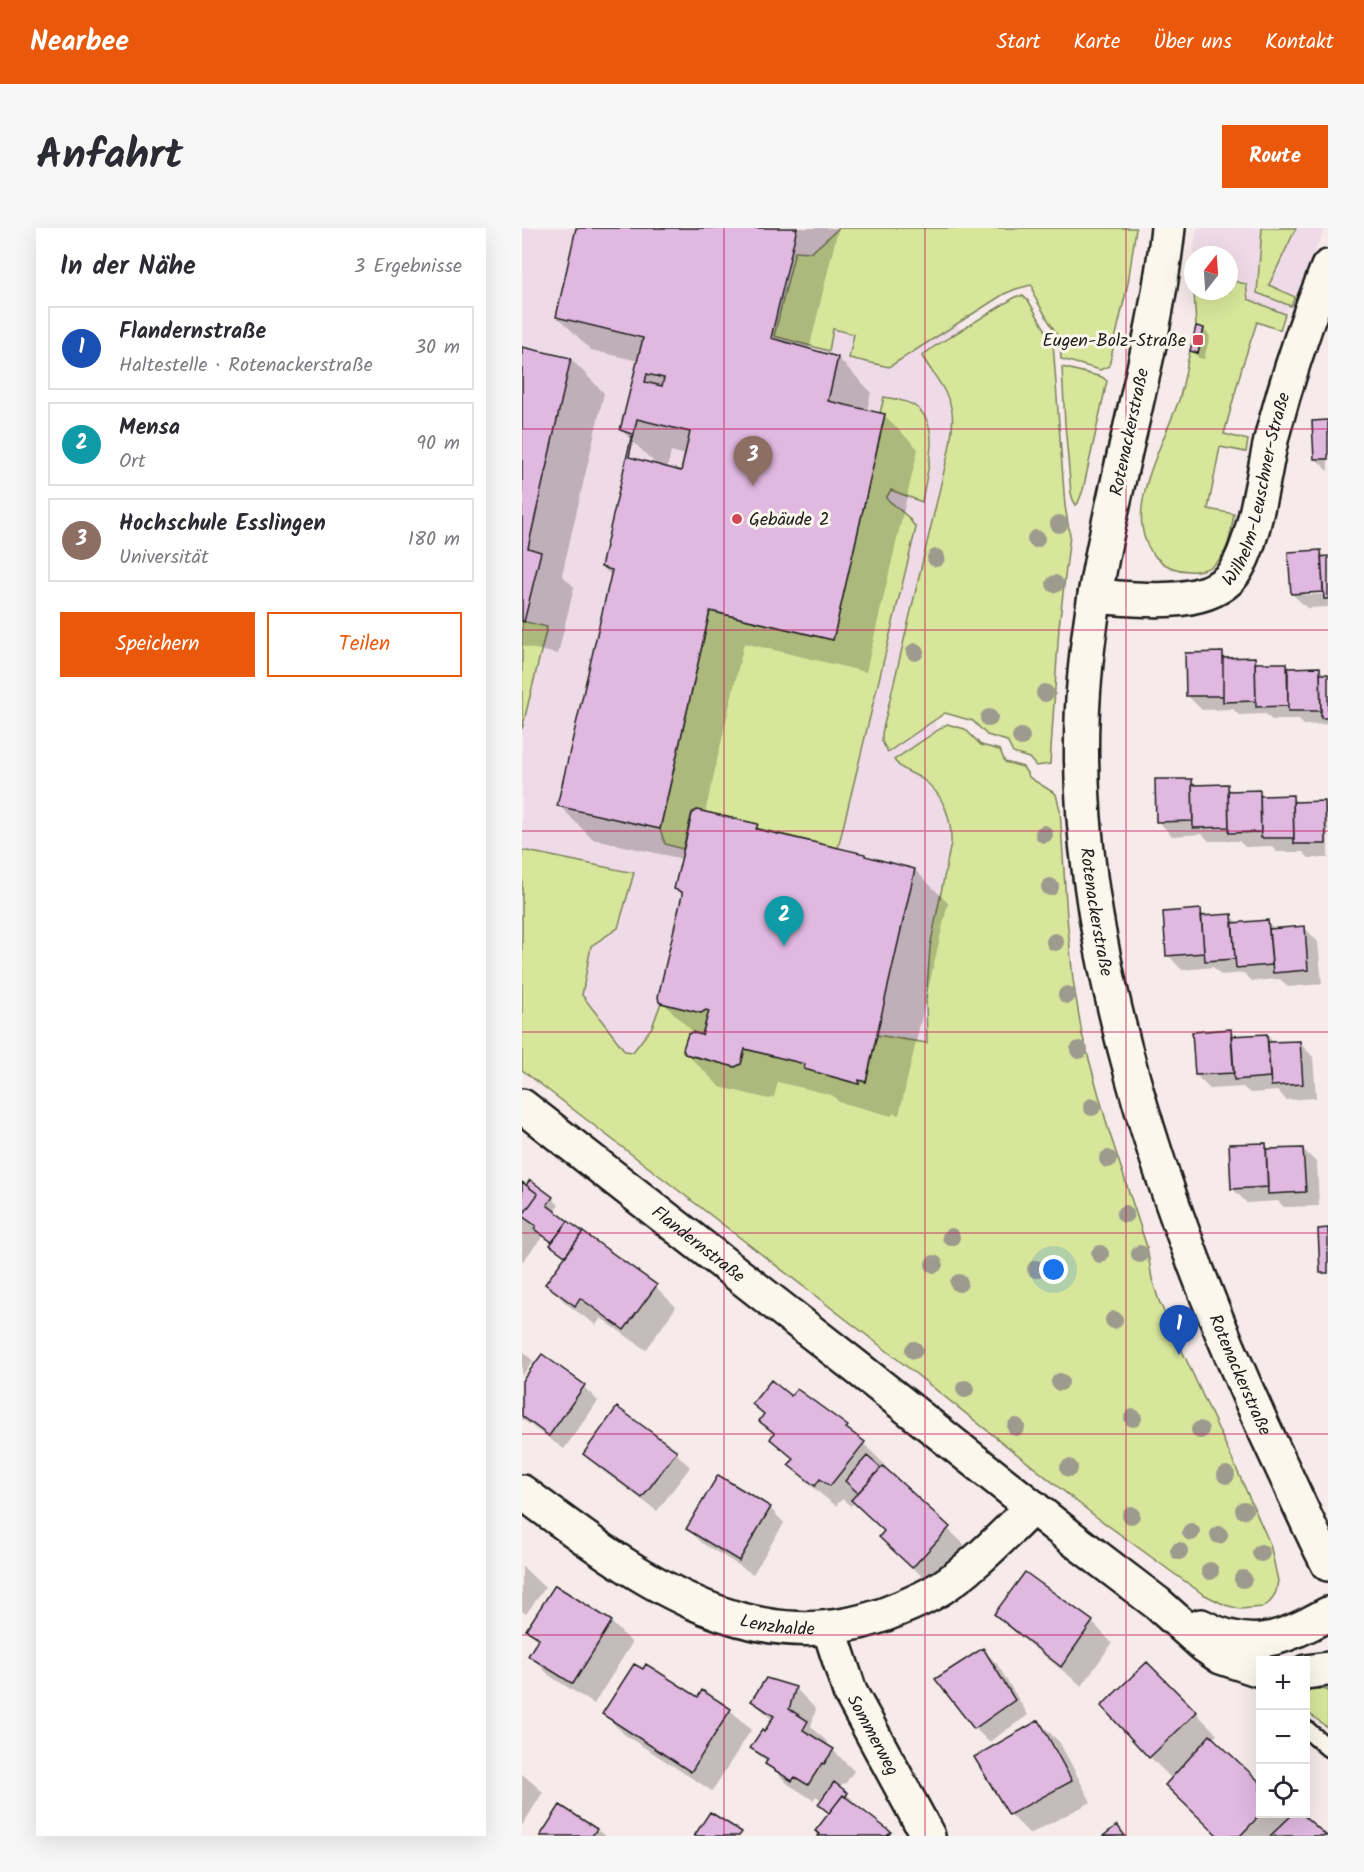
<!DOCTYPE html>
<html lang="de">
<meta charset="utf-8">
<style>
:root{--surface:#fff;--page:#f7f7f7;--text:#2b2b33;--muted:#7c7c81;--line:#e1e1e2;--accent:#ea580c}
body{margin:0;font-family:Kalam,sans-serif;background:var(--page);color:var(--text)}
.controls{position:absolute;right:18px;bottom:18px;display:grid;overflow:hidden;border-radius:0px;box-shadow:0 6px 24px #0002}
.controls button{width:54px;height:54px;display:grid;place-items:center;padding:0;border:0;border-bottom:2px solid var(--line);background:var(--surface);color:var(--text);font:30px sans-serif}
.compass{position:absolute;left:662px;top:18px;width:54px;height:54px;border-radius:50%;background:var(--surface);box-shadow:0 6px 24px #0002;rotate:17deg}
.you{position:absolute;left:532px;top:1042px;width:21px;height:21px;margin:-15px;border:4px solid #fff;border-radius:50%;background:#1a73e8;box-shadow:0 0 0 9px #1a73e833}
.badge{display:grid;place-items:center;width:39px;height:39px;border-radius:50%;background:var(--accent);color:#fff;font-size:20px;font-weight:700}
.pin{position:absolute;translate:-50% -50px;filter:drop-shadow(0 2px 3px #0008)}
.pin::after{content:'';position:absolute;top:32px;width:21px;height:18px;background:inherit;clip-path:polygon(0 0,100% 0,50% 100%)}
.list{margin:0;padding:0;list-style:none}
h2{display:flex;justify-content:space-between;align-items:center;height:78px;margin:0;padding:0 24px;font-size:26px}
h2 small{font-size:20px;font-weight:400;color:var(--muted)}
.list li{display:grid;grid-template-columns:39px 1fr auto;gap:18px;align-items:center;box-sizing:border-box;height:84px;margin:0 12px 12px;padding:0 12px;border:2px solid var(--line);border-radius:0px}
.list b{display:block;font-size:22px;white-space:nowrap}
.list p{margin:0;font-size:20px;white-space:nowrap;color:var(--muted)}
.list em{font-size:20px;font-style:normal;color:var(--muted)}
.actions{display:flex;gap:12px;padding:18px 24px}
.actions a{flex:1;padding:14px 0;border:2px solid var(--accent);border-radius:0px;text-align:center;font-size:21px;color:var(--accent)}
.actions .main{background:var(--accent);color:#fff}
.icon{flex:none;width:33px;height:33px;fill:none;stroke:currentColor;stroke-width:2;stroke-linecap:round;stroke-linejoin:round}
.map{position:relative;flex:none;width:806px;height:1608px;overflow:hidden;border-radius:0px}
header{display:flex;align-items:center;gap:36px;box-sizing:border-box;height:84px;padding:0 30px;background:var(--accent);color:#fff}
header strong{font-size:28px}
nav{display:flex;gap:33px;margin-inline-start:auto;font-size:21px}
.intro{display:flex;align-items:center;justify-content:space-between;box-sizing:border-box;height:144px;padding:0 36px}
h1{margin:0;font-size:42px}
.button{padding:15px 27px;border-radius:0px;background:var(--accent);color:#fff;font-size:21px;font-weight:700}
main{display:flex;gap:36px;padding:0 36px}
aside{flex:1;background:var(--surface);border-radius:0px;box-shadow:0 6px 24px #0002}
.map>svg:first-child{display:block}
.built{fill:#efdbe7}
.green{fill:#d7e69a;stroke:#7a815b;stroke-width:1.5}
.shadow{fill:#0003;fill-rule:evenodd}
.building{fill:#e0b8e0;stroke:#1c1c1c;stroke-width:1.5;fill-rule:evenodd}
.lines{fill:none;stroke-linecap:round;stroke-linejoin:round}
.lane-casing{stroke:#1c1c1c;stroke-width:21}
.street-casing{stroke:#1c1c1c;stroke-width:38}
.secondary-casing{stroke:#1c1c1c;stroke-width:38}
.lane{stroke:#fbf7ec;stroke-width:16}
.street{stroke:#fbf7ec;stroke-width:33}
.secondary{stroke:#fbf7ec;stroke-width:33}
.tree{fill:#9d9a8e}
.grid{fill:none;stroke:#c2185b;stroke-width:1.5;stroke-opacity:0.55}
.poi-dot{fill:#d1495b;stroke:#fbf7ec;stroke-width:2}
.labels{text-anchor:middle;stroke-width:6;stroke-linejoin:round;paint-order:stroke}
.poi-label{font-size:18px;fill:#1c1c1c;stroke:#fbf7ec;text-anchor:end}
.street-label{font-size:18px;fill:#1c1c1c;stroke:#fbf7ec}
</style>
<header>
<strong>Nearbee</strong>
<nav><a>Start</a><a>Karte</a><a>Über uns</a><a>Kontakt</a></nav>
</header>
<div class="intro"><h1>Anfahrt</h1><a class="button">Route</a></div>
<main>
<aside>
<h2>In der Nähe<small>3 Ergebnisse</small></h2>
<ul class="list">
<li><span class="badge" style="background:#1a4fb4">1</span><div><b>Flandernstraße</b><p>Haltestelle · Rotenackerstraße</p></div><em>30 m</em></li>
<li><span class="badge" style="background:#0f9aa8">2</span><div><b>Mensa</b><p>Ort</p></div><em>90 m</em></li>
<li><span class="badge" style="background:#8d6e63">3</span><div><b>Hochschule Esslingen</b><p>Universität</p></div><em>180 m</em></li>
</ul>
<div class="actions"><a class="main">Speichern</a><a>Teilen</a></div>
</aside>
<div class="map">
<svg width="806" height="1608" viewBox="0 0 806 1608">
<rect width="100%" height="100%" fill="#f6eaea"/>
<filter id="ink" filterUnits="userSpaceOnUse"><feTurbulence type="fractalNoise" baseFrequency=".0167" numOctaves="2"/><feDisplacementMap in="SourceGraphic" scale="12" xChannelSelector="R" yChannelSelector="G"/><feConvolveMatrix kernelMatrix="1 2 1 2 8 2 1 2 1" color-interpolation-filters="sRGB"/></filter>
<g filter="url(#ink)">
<path class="built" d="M 0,0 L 354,0 L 483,154 L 405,477 L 416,502 L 461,557 L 413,1162 L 360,1119 L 0,842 Z
M 675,0 L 803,0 L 769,78 L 763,86 L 726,71 L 724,56 L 707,52 L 707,27 L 671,27 Z"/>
<path class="green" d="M 317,0 L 614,0 L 606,55 L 587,138 L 578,142 L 539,131 L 538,112 L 512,68 L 511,59 L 509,57 L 494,61 L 482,66 L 367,139 L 327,130 L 332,106 L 311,101 L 307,123 L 252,108 L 273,23 L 290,24 Z
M 740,0 L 774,0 L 747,57 L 773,69 L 769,78 L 735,65 Z
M 707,52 L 724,56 L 726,71 L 763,86 L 758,102 L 735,94 L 720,139 L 702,206 L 726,212 L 724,224 L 698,219 L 686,281 L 712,286 C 709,302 708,320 696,333 C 688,341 678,344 667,343 C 640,342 623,324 620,298 C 615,260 644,208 657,172 C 662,156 664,139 668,123 L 676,125 L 682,101 L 674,98 L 672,63 L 707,63 Z
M 495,68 L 501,68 L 506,72 L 531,115 L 543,278 L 548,307 L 537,399 L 528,536 L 514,538 L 507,530 L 491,525 L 485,513 L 465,507 L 451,493 L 423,485 L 366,524 L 360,514 L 360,505 L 427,222 C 429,209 432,197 430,184 C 427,164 410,145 400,128 L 413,118 Z
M 540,139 L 580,149 L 585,153 L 561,262 L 556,275 L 554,277 L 551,272 L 549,265 L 543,196 Z
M 362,169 C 372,171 385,172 394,179 C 421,198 404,245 400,274 L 369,262 L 364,270 L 386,289 L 394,300 L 316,620 L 234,600 L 235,596 L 175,582 L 170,584 L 161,621 L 143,616 L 138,601 L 188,383 L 311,411 L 363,186 L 358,185 Z
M 0,393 L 25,399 L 0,501 Z
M 425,496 L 443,501 L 459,517 L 478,522 L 483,534 L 501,539 L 508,550 L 534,566 L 538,582 L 545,689 L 551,752 L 560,806 L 586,900 L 625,1019 L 630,1051 L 637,1073 L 707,1224 L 748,1316 L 756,1353 L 754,1364 L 748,1374 L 741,1379 L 718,1381 L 703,1377 L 681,1366 L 647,1342 L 573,1288 L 360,1119 L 0,842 L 0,622 L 112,645 L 96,700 L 69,718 L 60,767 L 103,823 L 111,824 L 130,799 L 139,775 L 179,785 L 184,782 L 187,783 L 180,807 L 170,804 L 166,806 L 161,824 L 163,826 L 213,839 L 219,836 L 223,821 L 283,836 L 283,841 L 336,856 L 337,852 L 344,854 L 355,807 L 405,815 L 404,774 L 408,719 L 429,615 C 430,590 421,565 400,551 C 389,544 380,543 372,532 Z
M 791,1460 L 806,1462 L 806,1500 L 784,1483 L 784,1461 Z"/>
<path class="shadow" d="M 56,0 L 315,0 L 316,1 L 287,122 L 316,130 L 349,164 L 345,183 L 362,187 L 396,221 L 344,444 L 222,415 L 183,585 L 235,598 L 242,604 L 343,627 L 345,630 L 393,642 L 426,675 L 377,887 L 371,885 L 370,888 L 317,874 L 310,867 L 256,854 L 252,869 L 247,871 L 198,859 L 164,825 L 172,805 L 137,771 L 162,668 L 154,660 L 161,631 L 70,611 L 37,577 L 90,348 L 81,339 L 136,238 L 99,202 L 116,133 L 69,122 L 35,88 ZM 149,223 L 164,227 L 160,244 L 145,241 Z
M 681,101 L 688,108 L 682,131 L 677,130 L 670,123 Z
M 0,120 L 49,131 L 82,165 L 40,347 L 52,359 L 36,426 L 0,418 Z
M 806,194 L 806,243 L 794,231 Z
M 798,324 L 806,330 L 806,363 L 782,364 L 782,367 L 806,366 L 806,379 L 785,380 L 770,366 Z
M 700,426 L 706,431 L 732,431 L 738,436 L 765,436 L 770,441 L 797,441 L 806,448 L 806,496 L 782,497 L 777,492 L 750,492 L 744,486 L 717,487 L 711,481 L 680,482 L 665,467 Z
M 669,552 L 675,558 L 705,558 L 712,565 L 737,564 L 743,570 L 770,569 L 776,575 L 803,574 L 806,578 L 806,630 L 787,630 L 781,624 L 755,624 L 749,618 L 723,619 L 717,613 L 687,613 L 680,606 L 650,608 L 636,593 Z
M 678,683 L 685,689 L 709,687 L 717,696 L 745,694 L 754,702 L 782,699 L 796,714 L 800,756 L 766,759 L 758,751 L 730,753 L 722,745 L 699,747 L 691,739 L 660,742 L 646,727 Z
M 708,803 L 714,809 L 745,807 L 753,816 L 777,814 L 791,829 L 794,870 L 764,872 L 756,863 L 728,865 L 721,859 L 688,861 L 674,847 Z
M 743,916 L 750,923 L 781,921 L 795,935 L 797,978 L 762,979 L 756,973 L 725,975 L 710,960 Z
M 0,956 L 30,970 L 37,977 L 32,984 L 134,1059 L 154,1079 L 124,1122 L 79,1090 L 74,1097 L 46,1077 L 25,1056 L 45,1029 L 21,1008 L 1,1033 L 0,1032 Z
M 0,1122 L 11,1133 L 0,1148 Z
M 20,1128 L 62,1159 L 76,1173 L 42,1221 L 0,1191 L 0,1156 Z
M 275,1163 L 325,1199 L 362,1236 L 360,1239 L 447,1321 L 412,1359 L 379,1329 L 363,1304 L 332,1274 L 329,1278 L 320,1271 L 314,1278 L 289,1258 L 268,1237 L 272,1233 L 250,1211 L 253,1207 L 239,1193 L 270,1170 Z
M 96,1181 L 154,1225 L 168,1239 L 135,1283 L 77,1240 L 63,1225 Z
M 248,1280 L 262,1295 L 231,1346 L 180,1315 L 166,1301 Z
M 0,1338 L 23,1360 L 4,1386 L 0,1383 Z
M 33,1359 L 90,1395 L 110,1415 L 72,1476 L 28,1448 L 8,1427 L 17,1413 L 6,1402 Z
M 474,1386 L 570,1394 L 590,1415 L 560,1458 L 495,1406 Z
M 461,1422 L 475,1436 L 506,1487 L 467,1514 L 453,1500 Z
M 625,1436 L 695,1506 L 690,1511 L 738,1556 L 738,1586 L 769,1586 L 771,1588 L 773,1586 L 778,1586 L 803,1608 L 697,1608 L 650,1551 L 628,1529 Z
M 273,1460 L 294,1481 L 289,1498 L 306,1515 L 304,1518 L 311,1522 L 332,1543 L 323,1556 L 321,1555 L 318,1560 L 332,1573 L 330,1576 L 371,1608 L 298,1608 L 309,1586 L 305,1583 L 300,1572 L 294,1568 L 291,1572 L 266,1556 L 230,1520 L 251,1493 L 231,1473 Z
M 176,1471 L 208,1482 L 229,1502 L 190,1563 L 103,1507 L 82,1486 Z
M 517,1494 L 538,1515 L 569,1574 L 508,1606 L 488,1586 Z
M 0,1546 L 21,1564 L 0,1598 Z
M 39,1579 L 84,1608 L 20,1608 Z"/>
<path class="building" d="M 54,0 L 275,0 L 249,110 L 316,129 L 306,173 L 363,186 L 311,412 L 188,383 L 138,601 L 35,578 L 90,342 L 79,339 L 110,206 L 98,202 L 121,110 L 34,89 ZM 115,191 L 168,204 L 159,243 L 107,229 Z
M 674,98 L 682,100 L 676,125 L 668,123 Z
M 0,119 L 49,130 L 6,320 L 19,324 L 2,394 L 0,393 Z
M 125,146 L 142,150 L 140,158 L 123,154 Z
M 806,192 L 806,231 L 792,231 L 790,193 Z
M 799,322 L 801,364 L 769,366 L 766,324 Z
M 806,328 L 806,371 L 802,371 L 799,329 Z
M 701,424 L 701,468 L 664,468 L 663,425 Z
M 733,429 L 734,473 L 701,474 L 701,430 Z
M 733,435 L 765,435 L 766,478 L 734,479 Z
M 798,439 L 799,483 L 766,483 L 766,440 Z
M 798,446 L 806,446 L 806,490 L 799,490 Z
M 633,551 L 670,551 L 671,593 L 634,594 Z
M 706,556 L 707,599 L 671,600 L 670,557 Z
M 738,562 L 739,604 L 707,605 L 706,563 Z
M 771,567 L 772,610 L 739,610 L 738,568 Z
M 803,573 L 804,616 L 772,616 L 771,574 Z
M 175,582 L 236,596 L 234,601 L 343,626 L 343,628 L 393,641 L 344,854 L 337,852 L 337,856 L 282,841 L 283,836 L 223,821 L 219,836 L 213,839 L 163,826 L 161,821 L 166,806 L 170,804 L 180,807 L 187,783 L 184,782 L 179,785 L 139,775 L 137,774 L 136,769 L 160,667 L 160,664 L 152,661 L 170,586 Z
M 679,681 L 682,725 L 644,728 L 641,684 Z
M 710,686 L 713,731 L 683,733 L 679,688 Z
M 746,692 L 750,737 L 714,740 L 710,695 Z
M 783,698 L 786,742 L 751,745 L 747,701 Z
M 709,801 L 712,845 L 673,847 L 670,804 Z
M 745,806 L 748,849 L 712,852 L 709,808 Z
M 778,813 L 781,856 L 749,858 L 746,814 Z
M 744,915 L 746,959 L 709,961 L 707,916 Z
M 781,920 L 784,964 L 746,966 L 744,921 Z
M 8,952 L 31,969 L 25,977 L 46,993 L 30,1014 L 12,1001 L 14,998 L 0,988 L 16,966 L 4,957 Z
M 0,954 L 16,966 L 0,988 Z
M 46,993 L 61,1004 L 43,1028 L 28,1017 Z
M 806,1000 L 806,1045 L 798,1045 L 796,1001 Z
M 61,1004 L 135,1057 L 102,1102 L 58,1070 L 53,1078 L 23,1056 Z
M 20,1126 L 63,1157 L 27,1208 L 0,1188 L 0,1153 Z
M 249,1152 L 269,1168 L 275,1161 L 326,1198 L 324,1200 L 343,1214 L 308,1258 L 298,1251 L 293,1258 L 266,1237 L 272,1231 L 248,1211 L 252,1205 L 237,1193 L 242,1186 L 230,1176 Z
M 95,1179 L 155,1223 L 120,1270 L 61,1226 Z
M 345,1228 L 359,1240 L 336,1265 L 323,1253 Z
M 361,1238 L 428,1299 L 390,1340 L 357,1309 L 362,1303 L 329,1272 Z
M 196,1247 L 249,1279 L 217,1333 L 164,1301 Z
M 503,1344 L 571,1393 L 539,1439 L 472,1386 Z
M 33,1357 L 90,1393 L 51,1456 L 6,1428 L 17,1410 L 4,1402 Z
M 461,1420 L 493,1472 L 452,1501 L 413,1451 Z
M 625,1434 L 675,1484 L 627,1530 L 579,1478 Z
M 112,1436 L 121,1441 L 124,1436 L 176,1469 L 180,1462 L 209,1481 L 169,1544 L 80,1486 Z
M 244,1450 L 274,1459 L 267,1481 L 286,1493 L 281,1502 L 312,1521 L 302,1536 L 300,1535 L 286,1557 L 273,1549 L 270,1553 L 243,1536 L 246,1531 L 228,1520 L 240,1502 L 242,1504 L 252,1488 L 229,1473 Z
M 517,1492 L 550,1553 L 487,1587 L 452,1529 Z
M 688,1507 L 738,1554 L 739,1586 L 718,1608 L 696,1608 L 643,1557 Z
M 312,1554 L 326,1565 L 323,1569 L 321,1567 L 307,1585 L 296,1576 Z
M 321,1567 L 369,1604 L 365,1608 L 296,1608 L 298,1606 L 293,1603 Z
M 38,1577 L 75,1601 L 70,1608 L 18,1608 Z
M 188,1584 L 220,1604 L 217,1608 L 172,1608 Z
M 771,1586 L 780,1586 L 805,1608 L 748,1608 Z
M 595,1597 L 603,1608 L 581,1608 Z"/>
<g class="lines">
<g class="lane-casing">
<path id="lane" d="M 784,1501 L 806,1520"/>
</g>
<g class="street-casing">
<g id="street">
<path id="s1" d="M 573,368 C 611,371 676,380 706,352 C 733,326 741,242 751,204 C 766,148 784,93 806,39"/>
<path id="s2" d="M 0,878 L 338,1142 L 547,1308 L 635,1375 L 683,1418 L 699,1429 L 738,1442"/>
<path id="s3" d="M 0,1264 C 110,1345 230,1442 374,1382 C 389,1376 405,1369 419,1360 C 453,1338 482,1306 511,1279"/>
<path d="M 679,1398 C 729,1424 759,1412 806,1386"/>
<path id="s4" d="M 307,1400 L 328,1464 L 406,1608"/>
<path d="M 784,1444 L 806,1441"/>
</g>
</g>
<g class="secondary-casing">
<g id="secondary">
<path id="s5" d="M 646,0 C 630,150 576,294 563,445 C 550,584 574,718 611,851 C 648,984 699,1110 758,1235 C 774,1269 789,1303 806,1336"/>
</g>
</g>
<use href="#lane" class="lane"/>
<use href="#street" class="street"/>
<use href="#secondary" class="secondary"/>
</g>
<g class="tree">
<circle cx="537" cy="296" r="9"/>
<circle cx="514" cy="311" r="9"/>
<circle cx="414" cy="330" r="9"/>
<circle cx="533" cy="356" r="9"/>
<circle cx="393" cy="424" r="9"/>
<circle cx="523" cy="465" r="9"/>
<circle cx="467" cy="490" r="9"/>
<circle cx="499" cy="509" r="9"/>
<circle cx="522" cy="606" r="9"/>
<circle cx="528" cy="659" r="9"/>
<circle cx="533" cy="714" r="9"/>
<circle cx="545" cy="767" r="9"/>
<circle cx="557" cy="822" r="9"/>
<circle cx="570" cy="879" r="9"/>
<circle cx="586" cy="931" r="9"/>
<circle cx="603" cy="986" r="9"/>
<circle cx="429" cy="1009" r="9"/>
<circle cx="578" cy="1026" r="9"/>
<circle cx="618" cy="1026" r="9"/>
<circle cx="412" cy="1036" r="9"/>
<circle cx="514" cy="1041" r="9"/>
<circle cx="437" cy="1055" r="9"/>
<circle cx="592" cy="1092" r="9"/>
<circle cx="392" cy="1122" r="9"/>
<circle cx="538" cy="1154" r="9"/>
<circle cx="443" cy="1161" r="9"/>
<circle cx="611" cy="1190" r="9"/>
<circle cx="494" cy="1199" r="9"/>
<circle cx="678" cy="1202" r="9"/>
<circle cx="547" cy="1240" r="9"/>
<circle cx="704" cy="1247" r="9"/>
<circle cx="722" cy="1282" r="9"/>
<circle cx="609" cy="1287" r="9"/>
<circle cx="669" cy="1304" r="9"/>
<circle cx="697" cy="1307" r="9"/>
<circle cx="657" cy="1323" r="9"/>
<circle cx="739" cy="1325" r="9"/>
<circle cx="688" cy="1343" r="9"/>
<circle cx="721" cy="1351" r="9"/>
</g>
</g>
<path class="grid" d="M 202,0 L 202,1608M 403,0 L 403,1608M 604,0 L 604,1608M 0,201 L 806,201M 0,402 L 806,402M 0,603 L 806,603M 0,804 L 806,804M 0,1005 L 806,1005M 0,1206 L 806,1206M 0,1407 L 806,1407"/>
<g class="poi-dot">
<rect x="670" y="106" width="12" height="12" rx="3"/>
<circle cx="215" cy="291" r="6"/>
</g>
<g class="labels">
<g class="poi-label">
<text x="664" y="118">Eugen-Bolz-Straße</text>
<text x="227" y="297" text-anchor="start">Gebäude 2</text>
</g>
<g class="street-label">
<text transform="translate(607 204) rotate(-78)" y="6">Rotenackerstraße</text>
<text dy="6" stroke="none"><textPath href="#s1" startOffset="234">Wilhelm-Leuschner-Straße</textPath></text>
<text dy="6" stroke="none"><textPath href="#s5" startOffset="693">Rotenackerstraße</textPath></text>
<text dy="6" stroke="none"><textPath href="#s2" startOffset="224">Flandernstraße</textPath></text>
<text dy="6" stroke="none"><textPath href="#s5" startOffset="1179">Rotenackerstraße</textPath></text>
<text dy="6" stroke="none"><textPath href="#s3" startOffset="292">Lenzhalde</textPath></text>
<text dy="6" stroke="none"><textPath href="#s4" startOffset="116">Sommerweg</textPath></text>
</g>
</g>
</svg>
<div class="controls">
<button>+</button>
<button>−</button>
<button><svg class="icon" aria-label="locate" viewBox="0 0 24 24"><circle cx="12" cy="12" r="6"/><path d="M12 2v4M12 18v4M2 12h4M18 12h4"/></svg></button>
</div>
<svg class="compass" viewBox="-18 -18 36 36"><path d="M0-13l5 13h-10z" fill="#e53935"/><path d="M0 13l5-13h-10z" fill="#7c7c81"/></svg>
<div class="you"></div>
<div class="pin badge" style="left:657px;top:1127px;background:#1a4fb4">1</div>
<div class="pin badge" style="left:262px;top:718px;background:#0f9aa8">2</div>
<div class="pin badge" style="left:231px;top:258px;background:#8d6e63">3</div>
</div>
</main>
